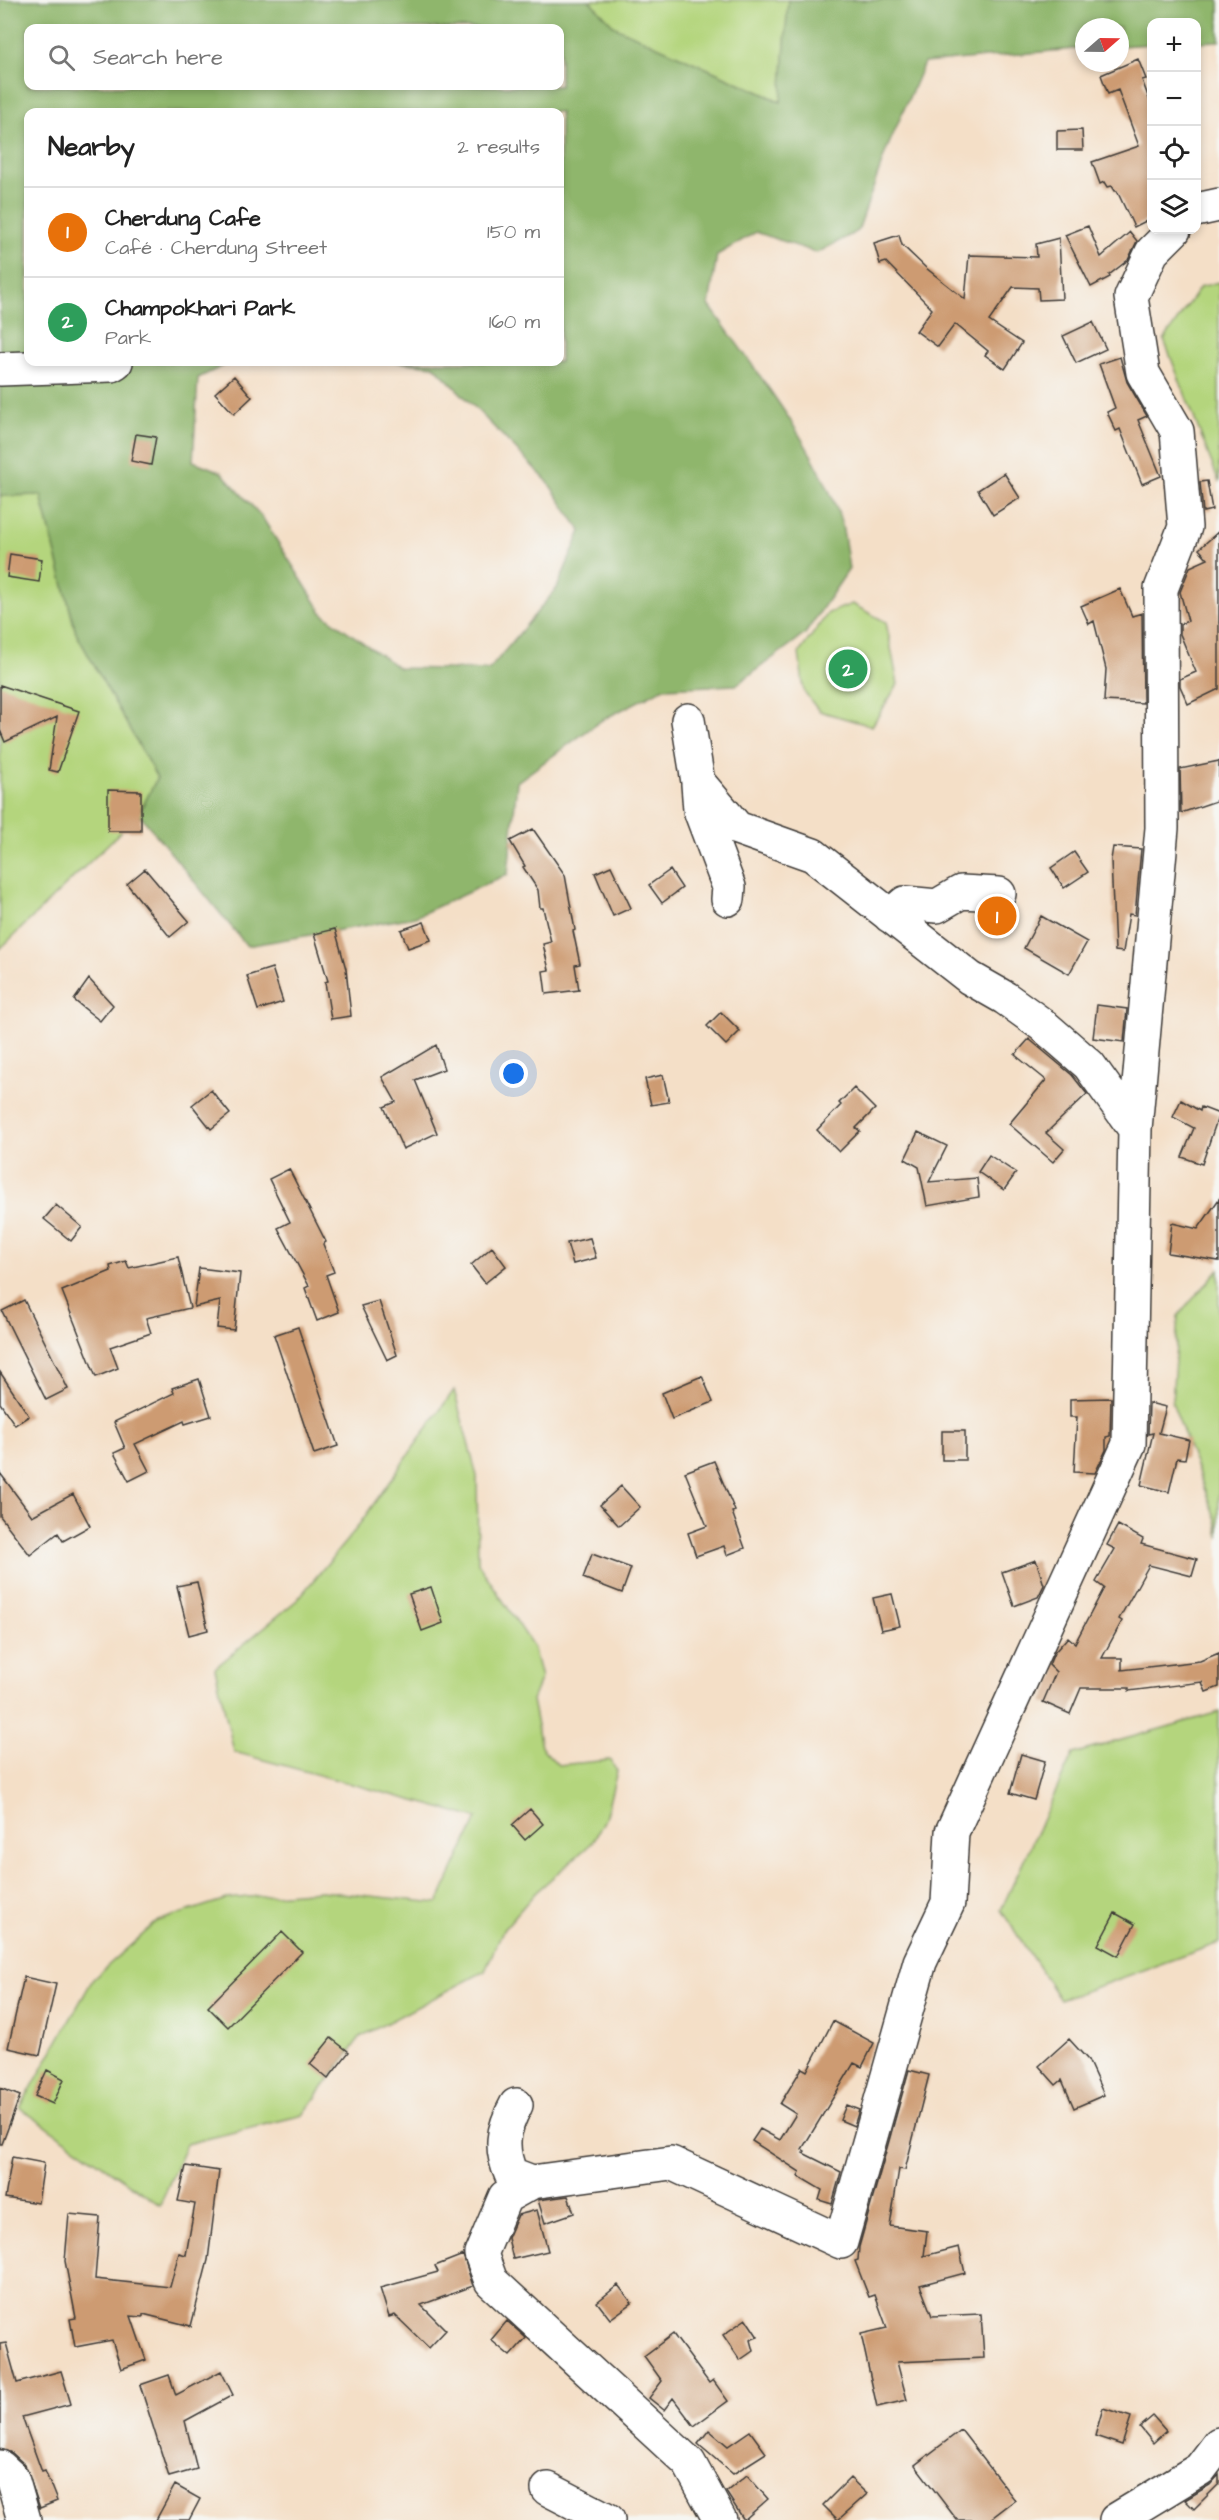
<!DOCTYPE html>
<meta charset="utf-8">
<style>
:root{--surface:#fff;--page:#f6f6f6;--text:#222;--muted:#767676;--line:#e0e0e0;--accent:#d1495b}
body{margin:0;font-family:"Architects Daughter",sans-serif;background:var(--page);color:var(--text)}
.controls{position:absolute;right:18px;top:18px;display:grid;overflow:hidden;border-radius:12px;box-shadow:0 3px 9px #0003}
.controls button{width:54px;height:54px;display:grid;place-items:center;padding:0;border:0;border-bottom:2px solid var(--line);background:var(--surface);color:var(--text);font:30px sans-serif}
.compass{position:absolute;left:1075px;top:18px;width:54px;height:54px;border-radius:50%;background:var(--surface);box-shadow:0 3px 9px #0003;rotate:70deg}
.you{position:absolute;left:514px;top:1074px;width:21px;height:21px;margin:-15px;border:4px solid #fff;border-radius:50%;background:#1a73e8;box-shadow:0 0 0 9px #1a73e833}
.badge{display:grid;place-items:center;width:39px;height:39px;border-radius:50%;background:var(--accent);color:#fff;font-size:20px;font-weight:700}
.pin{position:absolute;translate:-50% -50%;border:3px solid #fff;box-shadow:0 2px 6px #0006}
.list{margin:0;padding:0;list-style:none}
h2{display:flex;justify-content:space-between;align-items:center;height:78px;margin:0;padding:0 24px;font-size:26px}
h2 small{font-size:20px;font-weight:400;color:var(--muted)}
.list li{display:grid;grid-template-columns:39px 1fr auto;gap:18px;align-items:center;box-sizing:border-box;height:90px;padding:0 24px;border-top:2px solid var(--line)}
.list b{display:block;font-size:22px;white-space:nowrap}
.list p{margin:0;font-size:20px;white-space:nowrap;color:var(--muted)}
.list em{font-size:20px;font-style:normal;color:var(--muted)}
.icon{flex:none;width:33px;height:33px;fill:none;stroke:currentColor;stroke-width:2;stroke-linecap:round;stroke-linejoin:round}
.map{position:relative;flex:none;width:1219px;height:2520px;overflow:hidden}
.search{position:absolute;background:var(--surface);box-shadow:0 3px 9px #0003;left:24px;top:24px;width:540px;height:66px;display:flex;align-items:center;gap:15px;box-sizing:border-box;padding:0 21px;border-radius:12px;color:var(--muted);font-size:22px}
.panel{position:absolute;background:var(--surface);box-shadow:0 3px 9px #0003;left:24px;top:108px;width:540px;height:258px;border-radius:12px}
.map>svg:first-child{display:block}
.green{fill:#b4d57d;stroke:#68784c;stroke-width:1.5}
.forest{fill:#8fb66c;stroke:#566944;stroke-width:1.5;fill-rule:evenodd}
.building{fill:#cd9b72}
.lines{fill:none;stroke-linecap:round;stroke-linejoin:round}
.minor-casing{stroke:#3c3936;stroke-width:36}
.minor{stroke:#fff;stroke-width:33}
</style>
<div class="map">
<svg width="1219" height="2520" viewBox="0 0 1219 2520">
<rect width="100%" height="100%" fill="#f6f6f2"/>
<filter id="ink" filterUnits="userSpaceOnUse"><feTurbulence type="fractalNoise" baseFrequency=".0167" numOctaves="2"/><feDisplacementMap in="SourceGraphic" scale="12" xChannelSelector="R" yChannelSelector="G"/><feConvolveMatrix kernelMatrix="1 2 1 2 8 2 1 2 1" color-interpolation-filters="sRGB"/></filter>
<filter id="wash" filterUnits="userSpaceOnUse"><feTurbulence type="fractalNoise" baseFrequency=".008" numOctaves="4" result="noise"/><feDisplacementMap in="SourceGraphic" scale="24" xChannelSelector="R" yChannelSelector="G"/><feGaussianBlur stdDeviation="1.35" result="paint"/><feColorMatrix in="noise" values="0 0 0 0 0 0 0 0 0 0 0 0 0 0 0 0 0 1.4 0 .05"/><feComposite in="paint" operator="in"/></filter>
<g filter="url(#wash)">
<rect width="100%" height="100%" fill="#f4dfc7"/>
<path class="green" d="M 589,0 L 788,0 L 782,102 L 615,27 Z
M 1219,282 L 1219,482 L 1164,340 L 1200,287 Z
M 41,495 L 76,633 L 157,778 L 139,814 L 0,949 L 0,496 Z
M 852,604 L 886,622 L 898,684 L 872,726 L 819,711 L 804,692 L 799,653 L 828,613 Z
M 1219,1269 L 1219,1537 L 1216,1520 L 1172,1402 L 1178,1316 Z
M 454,1390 L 477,1476 L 478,1563 L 533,1646 L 541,1678 L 532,1700 L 541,1747 L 558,1765 L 610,1760 L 617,1771 L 605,1819 L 593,1842 L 535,1893 L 503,1930 L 485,1971 L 360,2037 L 303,2115 L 186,2144 L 160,2205 L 20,2108 L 93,1979 L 158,1921 L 226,1899 L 321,1891 L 438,1903 L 477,1818 L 234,1752 L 215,1668 L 297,1600 L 356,1529 Z
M 1219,1712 L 1219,1943 L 1060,2000 L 1001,1910 L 1073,1754 Z"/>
<path class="forest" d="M 0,0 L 589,0 L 615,27 L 781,102 L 788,0 L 1219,0 L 1219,41 L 1197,42 L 1196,22 L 1152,22 L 1151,44 L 1120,46 L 1120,27 L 1084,27 L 1084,48 L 924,63 L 886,151 L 858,231 L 817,253 L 756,232 L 717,255 L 709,305 C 753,367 813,442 839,515 C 845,532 846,551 849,569 L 805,634 L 736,685 L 664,688 L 602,720 L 517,782 L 508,874 L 415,917 L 247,946 L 139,814 L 157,778 L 76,633 L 41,495 L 0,496 ZM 28,28 L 560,28 L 560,86 L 28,86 ZM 28,112 L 560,112 L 560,362 L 397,362 L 434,366 L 547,481 L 581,531 L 557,588 L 489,670 L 399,668 L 323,614 L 262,517 L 221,472 L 193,461 L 198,378 L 231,362 L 28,362 Z"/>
<g id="blocks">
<path class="building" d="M 1138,59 L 1146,79 L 1142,80 L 1152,107 L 1152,218 L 1134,227 L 1117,191 L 1115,191 L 1112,186 L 1107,187 L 1104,182 L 1100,184 L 1092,162 L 1139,146 L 1118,90 L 1108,94 L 1101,75 Z
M 1082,130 L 1083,150 L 1057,150 L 1057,131 Z
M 1088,226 L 1101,257 L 1130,232 L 1137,241 L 1128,260 L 1109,275 L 1110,277 L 1091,287 L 1065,235 Z
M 899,235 L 902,245 L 926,268 L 965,299 L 969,255 L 1037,257 L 1036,244 L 1059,238 L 1062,299 L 1039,300 L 1038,288 L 1013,287 L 989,321 L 1022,343 L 1005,369 L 985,355 L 988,351 L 955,324 L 938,347 L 916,331 L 932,309 L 886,262 L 880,264 L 874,243 Z
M 1093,322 L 1106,349 L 1076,363 L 1063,336 Z
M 1120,357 L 1127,382 L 1147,416 L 1138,420 L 1161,476 L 1142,484 L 1120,429 L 1116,431 L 1107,412 L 1115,408 L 1099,364 Z
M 234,376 L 252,397 L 234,414 L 215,393 Z
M 136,434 L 156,437 L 151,465 L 131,461 Z
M 1004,473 L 1020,498 L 993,515 L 978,490 Z
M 1207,481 L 1212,510 L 1203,512 L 1200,482 Z
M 1219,531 L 1219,689 L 1188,704 L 1180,686 L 1180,679 L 1196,672 L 1180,634 L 1180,624 L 1188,621 L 1180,592 L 1190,567 L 1208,559 L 1199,549 Z
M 10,554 L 42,559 L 39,582 L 7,577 Z
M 1120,589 L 1132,616 L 1142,613 L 1143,703 L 1104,701 L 1106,669 L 1094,621 L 1089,624 L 1081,606 Z
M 0,685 L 79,711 L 58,772 L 49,770 L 57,717 L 5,742 L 0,730 Z
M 1219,761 L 1219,800 L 1181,813 L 1180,769 Z
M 108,790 L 141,791 L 141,831 L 108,831 Z
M 533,829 L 565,875 L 575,930 L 573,931 L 580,964 L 575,965 L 579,990 L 546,994 L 543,971 L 549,970 L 543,944 L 551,942 L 543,908 L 540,908 L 538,890 L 523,867 L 525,866 L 510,841 Z
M 1113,847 L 1141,849 L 1135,915 L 1129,914 L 1123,952 L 1115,951 L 1111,860 Z
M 1074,852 L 1088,872 L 1064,888 L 1051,868 Z
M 611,866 L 631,908 L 613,916 L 595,873 Z
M 145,869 L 189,921 L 170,937 L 127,884 Z
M 670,870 L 682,888 L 662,903 L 649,885 Z
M 1041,916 L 1087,942 L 1069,974 L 1024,948 Z
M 424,922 L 431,940 L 408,948 L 401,930 Z
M 335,929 L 346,969 L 351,1016 L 331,1019 L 325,982 L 328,981 L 314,934 Z
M 272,968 L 283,1002 L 258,1010 L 247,976 Z
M 89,979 L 113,1005 L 100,1021 L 74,1000 Z
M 1097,1005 L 1127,1009 L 1124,1042 L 1093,1038 Z
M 721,1012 L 740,1031 L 726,1045 L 707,1026 Z
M 1029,1039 L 1072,1075 L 1087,1094 L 1046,1133 L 1064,1149 L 1053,1162 L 1009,1124 L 1046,1080 L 1015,1055 Z
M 436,1045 L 444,1069 L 415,1080 L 437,1133 L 403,1149 L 384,1107 L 396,1102 L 382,1077 Z
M 663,1075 L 669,1102 L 651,1105 L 645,1079 Z
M 854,1088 L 875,1109 L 856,1128 L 860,1131 L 839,1152 L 817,1130 L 841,1105 L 839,1103 Z
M 211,1090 L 230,1114 L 211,1129 L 192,1105 Z
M 1181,1100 L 1200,1111 L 1201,1107 L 1219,1114 L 1202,1164 L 1182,1157 L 1194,1128 L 1173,1117 Z
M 918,1132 L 947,1146 L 929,1182 L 977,1178 L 979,1197 L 927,1206 L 919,1167 L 905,1159 Z
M 989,1155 L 1016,1173 L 1004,1190 L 978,1172 Z
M 289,1169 L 326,1242 L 323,1244 L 334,1272 L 326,1275 L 339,1312 L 317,1321 L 305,1288 L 309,1286 L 278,1228 L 290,1222 L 269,1179 Z
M 1219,1199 L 1219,1261 L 1168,1253 L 1172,1223 L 1198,1229 Z
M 56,1205 L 82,1227 L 71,1241 L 44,1219 Z
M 590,1238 L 596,1258 L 573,1264 L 567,1243 Z
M 492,1247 L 506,1266 L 485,1283 L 471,1265 Z
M 178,1257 L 190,1308 L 146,1318 L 151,1333 L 110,1347 L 118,1368 L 96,1377 L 62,1291 L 111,1271 L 110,1266 L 126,1261 L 129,1268 Z
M 199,1268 L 240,1273 L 234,1330 L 217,1328 L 220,1301 L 194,1307 Z
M 24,1300 L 68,1389 L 46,1400 L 2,1311 Z
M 379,1301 L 397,1355 L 387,1360 L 361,1306 Z
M 298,1327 L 338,1446 L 314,1454 L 274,1335 Z
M 0,1372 L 29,1416 L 15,1425 L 0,1403 Z
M 702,1376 L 713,1402 L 672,1419 L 662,1393 Z
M 199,1379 L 211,1416 L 185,1424 L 184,1421 L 135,1444 L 149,1471 L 129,1481 L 114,1453 L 125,1448 L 114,1422 L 174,1393 L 172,1388 Z
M 1111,1398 L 1110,1436 L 1106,1437 L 1106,1450 L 1095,1473 L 1074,1472 L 1077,1417 L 1070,1417 L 1070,1399 Z
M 1149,1403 L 1166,1407 L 1159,1433 L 1189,1440 L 1185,1459 L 1177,1458 L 1169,1492 L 1141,1485 L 1153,1433 L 1148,1434 Z
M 942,1431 L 965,1431 L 965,1460 L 942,1460 Z
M 714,1461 L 735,1511 L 732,1512 L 745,1548 L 727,1555 L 724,1546 L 696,1556 L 688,1533 L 707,1526 L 685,1472 Z
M 0,1473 L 32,1516 L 73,1494 L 90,1526 L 63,1541 L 58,1533 L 30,1555 L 0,1516 Z
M 621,1486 L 640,1507 L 619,1526 L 600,1505 Z
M 1118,1525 L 1143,1539 L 1141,1544 L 1197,1559 L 1192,1576 L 1149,1565 L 1119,1619 L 1122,1621 L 1102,1658 L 1122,1658 L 1122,1670 L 1200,1661 L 1219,1653 L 1219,1687 L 1206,1692 L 1202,1682 L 1129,1691 L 1129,1688 L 1081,1688 L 1070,1714 L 1043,1702 L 1056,1672 L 1049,1665 L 1054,1653 L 1068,1637 L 1075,1643 L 1104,1588 L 1096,1582 L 1115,1549 L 1107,1545 Z
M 592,1554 L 631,1568 L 622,1593 L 583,1578 Z
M 1036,1560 L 1044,1585 L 1038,1597 L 1014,1606 L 1002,1572 Z
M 197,1582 L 208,1630 L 189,1635 L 177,1586 Z
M 431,1587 L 443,1623 L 422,1631 L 409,1594 Z
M 892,1594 L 900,1626 L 881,1630 L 873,1598 Z
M 1021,1754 L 1045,1761 L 1034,1800 L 1010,1793 Z
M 530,1809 L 543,1824 L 525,1840 L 512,1825 Z
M 1115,1913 L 1135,1924 L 1118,1956 L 1098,1945 Z
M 282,1932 L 302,1952 L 228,2027 L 208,2007 Z
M 24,1977 L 56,1984 L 40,2055 L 8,2048 Z
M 833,2021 L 874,2043 L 862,2067 L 854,2063 L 802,2149 L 805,2151 L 803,2153 L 841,2172 L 832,2204 L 819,2200 L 822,2190 L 798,2176 L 800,2172 L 752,2141 L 760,2129 L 780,2140 L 796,2114 L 780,2104 L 802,2068 L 807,2071 Z
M 331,2038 L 349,2052 L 328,2079 L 310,2064 Z
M 1069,2039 L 1088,2060 L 1104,2095 L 1074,2108 L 1062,2080 L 1056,2085 L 1039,2066 Z
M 47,2070 L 64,2079 L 53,2104 L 35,2096 Z
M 909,2070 L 929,2075 L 905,2170 L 899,2169 L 890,2226 L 927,2231 L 924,2256 L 959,2247 L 965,2273 L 920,2285 L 932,2316 L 981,2314 L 984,2358 L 897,2362 L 907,2400 L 877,2407 L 861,2334 L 887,2328 L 875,2295 L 869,2297 L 855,2261 L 858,2260 L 859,2247 Z
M 0,2088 L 20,2096 L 2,2144 L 0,2144 Z
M 846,2105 L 859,2110 L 854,2126 L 840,2120 Z
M 12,2157 L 44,2163 L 38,2203 L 5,2198 Z
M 186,2166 L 219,2171 L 208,2260 L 191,2326 L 143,2314 L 143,2317 L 131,2316 L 146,2360 L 121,2369 L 112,2340 L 75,2347 L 70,2319 L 76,2318 L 65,2261 L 69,2214 L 100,2217 L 95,2279 L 170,2287 L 179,2253 L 186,2255 L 195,2204 L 178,2201 Z
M 568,2196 L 574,2213 L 545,2223 L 538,2200 Z
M 537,2210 L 548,2251 L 513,2259 L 508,2238 L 518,2215 Z
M 463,2255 L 473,2286 L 421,2305 L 446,2330 L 429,2348 L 395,2315 L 389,2317 L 380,2288 L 438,2272 L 435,2266 Z
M 618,2285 L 632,2303 L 610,2319 L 597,2302 Z
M 746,2319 L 758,2337 L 750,2340 L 753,2351 L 740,2360 L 723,2335 Z
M 507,2321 L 526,2338 L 510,2356 L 491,2340 Z
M 673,2334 L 709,2383 L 713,2380 L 728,2401 L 694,2426 L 673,2398 L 664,2410 L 649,2398 L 662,2381 L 644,2356 Z
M 6,2343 L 17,2383 L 61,2371 L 71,2404 L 22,2417 L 42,2472 L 45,2471 L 57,2501 L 40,2508 L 25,2465 L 12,2453 L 0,2449 L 0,2344 Z
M 221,2371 L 233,2395 L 185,2421 L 197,2469 L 169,2477 L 140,2385 L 169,2375 L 176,2395 Z
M 1103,2408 L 1131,2417 L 1122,2445 L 1095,2436 Z
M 1153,2416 L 1166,2431 L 1153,2443 L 1140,2427 Z
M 709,2430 L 728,2446 L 750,2431 L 766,2453 L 733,2474 L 698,2444 Z
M 961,2430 L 1015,2500 L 989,2520 L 957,2520 L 915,2465 Z
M 747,2475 L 768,2499 L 744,2520 L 726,2492 Z
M 1219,2475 L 1219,2484 L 1194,2509 L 1185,2500 L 1210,2485 Z
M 850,2478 L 867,2494 L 838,2520 L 823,2505 Z
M 175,2485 L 200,2499 L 189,2520 L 156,2520 Z"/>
</g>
</g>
<g filter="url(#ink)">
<use href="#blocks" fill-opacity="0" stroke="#3c3936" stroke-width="1.5"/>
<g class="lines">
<g class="minor-casing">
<path id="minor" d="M 1196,210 L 1219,205
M 0,369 L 111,365 L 116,362
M 688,720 L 698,782 L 737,828 L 813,855 L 970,978 L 1005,998 L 1044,1026 L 1089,1065 L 1135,1129
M 698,784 L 700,810 L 729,887 L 728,899
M 890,916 L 905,903 L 937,906 L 961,892 L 999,894
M 516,2105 C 502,2130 500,2149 511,2174 L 532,2182
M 0,2467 L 12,2478 L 24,2520
M 548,2489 L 608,2520
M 720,2520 L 689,2463 L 491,2281 L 481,2254 L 505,2197 L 532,2182 L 671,2163 L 841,2242 L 920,1962 L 948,1903 L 952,1832 L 1129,1444 L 1135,1129 L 1162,828 L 1161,589 L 1185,527 L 1177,431 L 1143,373 L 1131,297 L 1152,252 L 1174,230
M 1116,2520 L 1200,2469 L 1219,2444"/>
</g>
<use href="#minor" class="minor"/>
</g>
</g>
</svg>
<div class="controls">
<button>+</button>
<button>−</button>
<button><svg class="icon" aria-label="locate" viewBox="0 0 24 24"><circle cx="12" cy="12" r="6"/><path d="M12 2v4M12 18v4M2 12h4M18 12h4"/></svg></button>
<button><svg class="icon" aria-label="layers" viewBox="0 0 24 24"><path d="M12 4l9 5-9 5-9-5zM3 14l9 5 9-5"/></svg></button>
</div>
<svg class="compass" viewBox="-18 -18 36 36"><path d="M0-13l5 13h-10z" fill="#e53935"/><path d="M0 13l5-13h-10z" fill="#767676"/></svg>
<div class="you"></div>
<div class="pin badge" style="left:997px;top:916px;background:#e8710a">1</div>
<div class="pin badge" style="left:848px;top:669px;background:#2e9e5b">2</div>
<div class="search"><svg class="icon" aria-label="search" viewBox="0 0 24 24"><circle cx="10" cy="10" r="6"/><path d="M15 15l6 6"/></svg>Search here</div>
<section class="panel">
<h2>Nearby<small>2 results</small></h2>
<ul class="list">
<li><span class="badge" style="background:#e8710a">1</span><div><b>Cherdung Cafe</b><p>Café · Cherdung Street</p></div><em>150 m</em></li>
<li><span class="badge" style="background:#2e9e5b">2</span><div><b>Champokhari Park</b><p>Park</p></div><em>160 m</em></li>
</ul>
</section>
</div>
